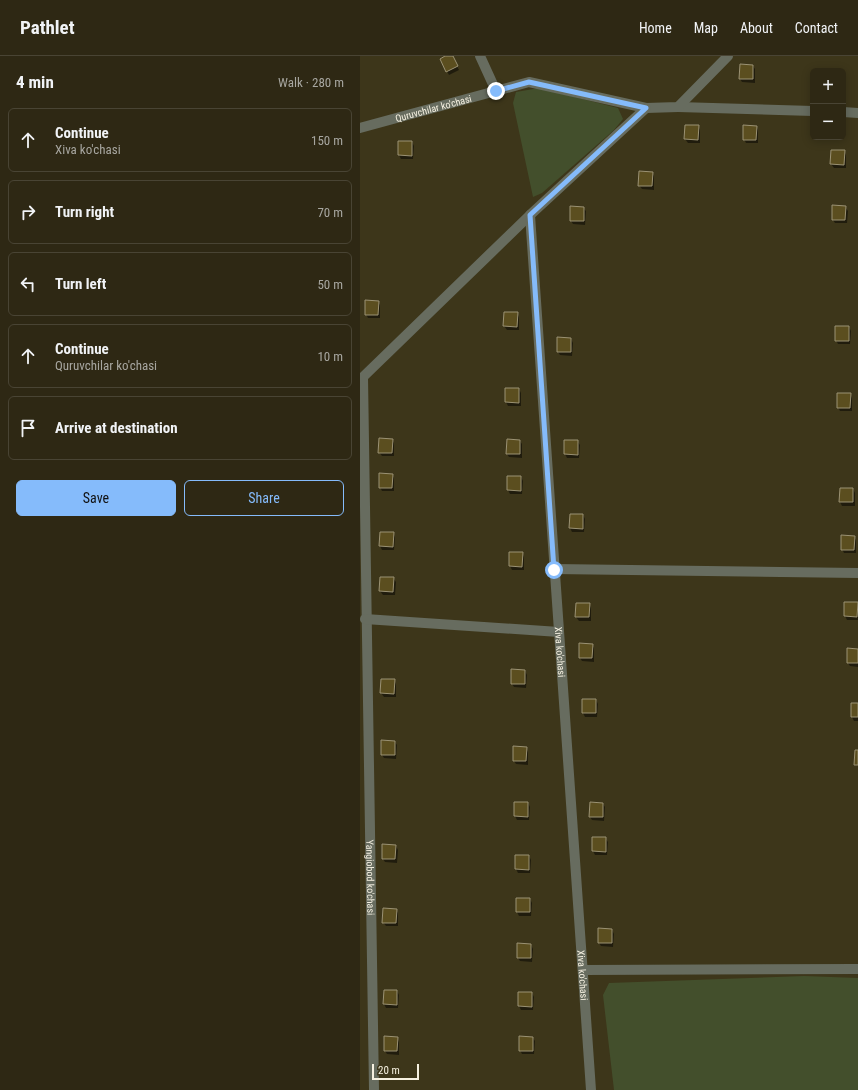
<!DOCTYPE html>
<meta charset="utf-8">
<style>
:root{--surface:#2e2814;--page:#3a3422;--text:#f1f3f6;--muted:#a7a6a0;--line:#494434;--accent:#85bbfb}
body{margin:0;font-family:"Roboto Condensed",sans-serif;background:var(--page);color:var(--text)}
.controls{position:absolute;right:12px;top:12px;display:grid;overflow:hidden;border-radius:6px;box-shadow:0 2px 10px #0003}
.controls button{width:36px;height:36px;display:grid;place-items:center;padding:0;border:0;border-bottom:1px solid var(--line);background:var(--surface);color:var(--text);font:20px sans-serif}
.scale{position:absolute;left:12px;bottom:10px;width:47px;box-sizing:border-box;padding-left:4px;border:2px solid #f6f1e1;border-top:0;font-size:11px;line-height:14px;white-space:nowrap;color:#f6f1e1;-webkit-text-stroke:3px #3d361a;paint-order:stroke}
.stop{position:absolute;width:12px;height:12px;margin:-9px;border:3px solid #85bbfb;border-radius:50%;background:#fff}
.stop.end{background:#85bbfb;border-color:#fff;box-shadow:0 1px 4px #0008}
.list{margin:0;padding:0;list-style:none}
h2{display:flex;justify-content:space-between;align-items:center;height:52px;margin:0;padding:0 16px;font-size:17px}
h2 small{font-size:13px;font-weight:400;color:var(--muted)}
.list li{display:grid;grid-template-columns:26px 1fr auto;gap:12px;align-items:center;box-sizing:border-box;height:64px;margin:0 8px 8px;padding:0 8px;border:1px solid var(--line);border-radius:6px}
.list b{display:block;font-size:15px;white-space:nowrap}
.list p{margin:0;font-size:13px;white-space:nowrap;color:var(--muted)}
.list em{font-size:13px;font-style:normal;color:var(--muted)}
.actions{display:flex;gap:8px;padding:12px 16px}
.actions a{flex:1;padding:9px 0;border:1px solid var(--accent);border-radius:6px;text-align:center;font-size:14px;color:var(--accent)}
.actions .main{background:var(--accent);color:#111}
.icon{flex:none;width:22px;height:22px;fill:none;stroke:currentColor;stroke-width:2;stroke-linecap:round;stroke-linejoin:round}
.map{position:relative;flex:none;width:498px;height:1034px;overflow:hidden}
header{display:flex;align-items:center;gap:24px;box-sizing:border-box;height:56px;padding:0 20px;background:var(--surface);border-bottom:1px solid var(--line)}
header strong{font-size:19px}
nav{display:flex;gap:22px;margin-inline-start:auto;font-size:14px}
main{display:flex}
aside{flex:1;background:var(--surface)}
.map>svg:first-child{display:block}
.green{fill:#434f2c}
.shadow{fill:#0007}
.building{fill:#5b4e1f;stroke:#9b9274}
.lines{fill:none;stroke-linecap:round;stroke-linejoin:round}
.street{stroke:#676c5f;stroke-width:10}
.route{stroke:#85bbfb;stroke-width:5}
.labels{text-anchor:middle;stroke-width:4;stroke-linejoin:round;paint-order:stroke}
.street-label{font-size:10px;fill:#f6f1e1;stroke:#3d361a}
</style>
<header>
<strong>Pathlet</strong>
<nav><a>Home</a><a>Map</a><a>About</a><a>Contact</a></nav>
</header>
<main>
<aside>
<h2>4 min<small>Walk · 280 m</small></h2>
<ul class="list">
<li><svg class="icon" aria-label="ahead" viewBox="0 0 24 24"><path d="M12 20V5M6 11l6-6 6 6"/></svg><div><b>Continue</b><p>Xiva ko'chasi</p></div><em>150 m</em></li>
<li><svg class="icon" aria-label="right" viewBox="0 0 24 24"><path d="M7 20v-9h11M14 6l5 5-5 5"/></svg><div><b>Turn right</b></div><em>70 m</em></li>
<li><svg class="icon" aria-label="left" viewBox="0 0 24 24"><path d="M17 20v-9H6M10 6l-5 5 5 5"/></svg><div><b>Turn left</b></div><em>50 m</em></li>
<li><svg class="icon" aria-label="ahead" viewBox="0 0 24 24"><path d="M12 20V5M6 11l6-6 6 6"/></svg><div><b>Continue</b><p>Quruvchilar ko'chasi</p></div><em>10 m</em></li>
<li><svg class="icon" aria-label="arrive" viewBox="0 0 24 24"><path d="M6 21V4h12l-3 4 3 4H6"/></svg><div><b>Arrive at destination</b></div></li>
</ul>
<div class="actions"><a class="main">Save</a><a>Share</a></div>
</aside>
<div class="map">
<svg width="498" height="1034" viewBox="0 0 498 1034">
<rect width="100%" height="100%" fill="#3d361a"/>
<path class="green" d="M 179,32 L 258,52 L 263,63 L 254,74 L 182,137 L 173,141 L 153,47 L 156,36 Z
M 444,920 L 498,922 L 498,1034 L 254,1034 L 243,939 L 249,927 Z"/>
<path class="shadow" d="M 88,0 L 92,0 L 99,14 L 89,19 L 87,15 Z
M 393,10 L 395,13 L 395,27 L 382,26 L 380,23 Z
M 338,70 L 340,74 L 340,87 L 328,87 L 325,83 Z
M 396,70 L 398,74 L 398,87 L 386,87 L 384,83 Z
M 39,86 L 52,86 L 54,90 L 53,103 L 41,103 L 39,99 Z
M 484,95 L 486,99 L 486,112 L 474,112 L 471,108 Z
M 292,117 L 294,120 L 294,134 L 282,133 L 279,129 Z
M 485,151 L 488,155 L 487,167 L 475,167 L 473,164 Z
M 223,152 L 226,155 L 225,169 L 213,168 L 211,165 Z
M 18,246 L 20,249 L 20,262 L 8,262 L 6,258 Z
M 145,257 L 157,257 L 159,261 L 159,274 L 147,274 L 144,270 Z
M 489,271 L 491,275 L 490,288 L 478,288 L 476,284 Z
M 211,283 L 213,287 L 212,300 L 200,299 L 198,296 Z
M 146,333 L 159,333 L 161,337 L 161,350 L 148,350 L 146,346 Z
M 490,338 L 492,342 L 492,355 L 480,355 L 478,351 Z
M 32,384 L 34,387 L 34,400 L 22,400 L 19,396 Z
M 160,385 L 162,388 L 162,402 L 149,401 L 147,398 Z
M 217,385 L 220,389 L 219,402 L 207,402 L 205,398 Z
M 32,419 L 34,422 L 34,435 L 22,435 L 20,431 Z
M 148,421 L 161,421 L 163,425 L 162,438 L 150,438 L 148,434 Z
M 493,433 L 495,437 L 495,450 L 482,450 L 480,446 Z
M 223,459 L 225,463 L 224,476 L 212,476 L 210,472 Z
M 21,477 L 33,477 L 35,481 L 34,494 L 22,494 L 20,490 Z
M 494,481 L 496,484 L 496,497 L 484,497 L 482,493 Z
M 150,497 L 162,497 L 164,501 L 164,514 L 152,514 L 150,510 Z
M 21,522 L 33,522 L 36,526 L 35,539 L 23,539 L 20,535 Z
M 485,547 L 497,547 L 498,564 L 487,564 L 485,560 Z
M 217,548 L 229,548 L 231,552 L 231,565 L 219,565 L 216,561 Z
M 232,589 L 234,592 L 234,606 L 222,605 L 220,602 Z
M 498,594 L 498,611 L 490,610 L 488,607 Z
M 165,615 L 167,619 L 166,632 L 154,631 L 152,628 Z
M 22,624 L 34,624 L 36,628 L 36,641 L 24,641 L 21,637 Z
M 236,644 L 238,648 L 237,661 L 225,661 L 223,657 Z
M 498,648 L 498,665 L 494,665 L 492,661 Z
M 35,686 L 37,689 L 36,703 L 24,702 L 22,699 Z
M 166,692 L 168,696 L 168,709 L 156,708 L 154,705 Z
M 168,747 L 170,751 L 169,764 L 157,764 L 155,760 Z
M 243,748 L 245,751 L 244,765 L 232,764 L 230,761 Z
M 245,782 L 248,786 L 247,799 L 235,799 L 233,795 Z
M 36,790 L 38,794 L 37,807 L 25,806 L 23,803 Z
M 169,800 L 171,804 L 170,817 L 158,817 L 156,813 Z
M 170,843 L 172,847 L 171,860 L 159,860 L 157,856 Z
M 36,854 L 38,857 L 38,870 L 26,870 L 23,866 Z
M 252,874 L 254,878 L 253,891 L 241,890 L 239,887 Z
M 171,889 L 173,893 L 172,906 L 160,905 L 158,902 Z
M 37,935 L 39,939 L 38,952 L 26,952 L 24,948 Z
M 172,937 L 174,941 L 173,954 L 161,954 L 159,950 Z
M 37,982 L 39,986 L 39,999 L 27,998 L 25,995 Z
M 173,982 L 175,985 L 174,998 L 162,998 L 160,994 Z"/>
<path class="building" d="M 85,0 L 93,0 L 98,10 L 86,16 L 80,3 Z
M 380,8 L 393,9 L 393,23 L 379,23 Z
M 325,69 L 339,69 L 338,84 L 324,83 Z
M 383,69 L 397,70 L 396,84 L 383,84 Z
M 38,85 L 52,85 L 52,100 L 38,99 Z
M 471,94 L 485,94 L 484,109 L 470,108 Z
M 279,115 L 293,116 L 292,130 L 278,130 Z
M 472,149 L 486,150 L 485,164 L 472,164 Z
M 210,150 L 224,151 L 224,165 L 210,165 Z
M 5,244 L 19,245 L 18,259 L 5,259 Z
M 144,256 L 158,256 L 157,271 L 143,270 Z
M 475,270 L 489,270 L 489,285 L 475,285 Z
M 197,281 L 211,282 L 211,296 L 197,296 Z
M 145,332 L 159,332 L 159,347 L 145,346 Z
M 477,337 L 491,337 L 490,352 L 477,352 Z
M 19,382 L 33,383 L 32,397 L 18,397 Z
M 147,383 L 160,384 L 160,398 L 146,398 Z
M 204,384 L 218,384 L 218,399 L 204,398 Z
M 19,417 L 33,418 L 32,432 L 19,432 Z
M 147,420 L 161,420 L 161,435 L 147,434 Z
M 480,432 L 493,432 L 493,446 L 479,446 Z
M 210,458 L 223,458 L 223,473 L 209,472 Z
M 20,476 L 34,476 L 33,491 L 19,490 Z
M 481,479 L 495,480 L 494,494 L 481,494 Z
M 149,496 L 163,496 L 162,511 L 149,510 Z
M 20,521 L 34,521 L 33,536 L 19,535 Z
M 484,546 L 498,546 L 497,561 L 484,560 Z
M 216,547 L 230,547 L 229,561 L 215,561 Z
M 219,587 L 233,588 L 232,602 L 219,602 Z
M 487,592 L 498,593 L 498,607 L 487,607 Z
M 151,613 L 165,614 L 165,628 L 151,628 Z
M 21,623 L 35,623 L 34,638 L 20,637 Z
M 222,643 L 236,643 L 236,657 L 222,657 Z
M 491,647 L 498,647 L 498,661 L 491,661 Z
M 21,684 L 35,685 L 35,699 L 21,699 Z
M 153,690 L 167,691 L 166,705 L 153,705 Z
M 495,694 L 498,694 L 498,709 L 494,709 Z
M 154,746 L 168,746 L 168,761 L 154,760 Z
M 230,746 L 243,747 L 243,761 L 229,761 Z
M 232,781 L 246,781 L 246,796 L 232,795 Z
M 22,788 L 36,789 L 35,803 L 22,803 Z
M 155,799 L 169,799 L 169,814 L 155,813 Z
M 156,842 L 170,842 L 170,856 L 156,856 Z
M 23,852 L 37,853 L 36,867 L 22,867 Z
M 238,872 L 252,873 L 252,887 L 238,887 Z
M 157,887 L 171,888 L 171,902 L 157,902 Z
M 24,934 L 37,934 L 37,949 L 23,948 Z
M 158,936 L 172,936 L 172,951 L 158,950 Z
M 24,980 L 38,981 L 37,995 L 24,995 Z
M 159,980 L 173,981 L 173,995 L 159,995 Z"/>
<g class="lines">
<g class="street">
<path d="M 120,0 L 136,35"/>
<path d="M 318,51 L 453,55"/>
<path d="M 286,52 L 318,51 L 368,0"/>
<path d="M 483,56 L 498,57"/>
<path id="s1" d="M 0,72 L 169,26 L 286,52 L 170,159 L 3,321 L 14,1034"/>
<path id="s2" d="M 170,159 L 231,1034"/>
<path d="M 194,513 L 498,517"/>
<path d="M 5,563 L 199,576"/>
<path d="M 223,914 L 498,913"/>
</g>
</g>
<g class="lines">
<path class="route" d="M 136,35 L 169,26 L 286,52 L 170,159 L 194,514"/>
</g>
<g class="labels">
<g class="street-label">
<text dy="4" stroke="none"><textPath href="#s1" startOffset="76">Quruvchilar ko'chasi</textPath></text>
<text dy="4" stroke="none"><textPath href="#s2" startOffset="438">Xiva ko'chasi</textPath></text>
<text dy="4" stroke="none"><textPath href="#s1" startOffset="1186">Yangiobod ko'chasi</textPath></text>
<text dy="4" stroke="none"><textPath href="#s2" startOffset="762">Xiva ko'chasi</textPath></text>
</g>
</g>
</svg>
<div class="controls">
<button>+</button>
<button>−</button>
</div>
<div class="scale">20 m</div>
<div class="stop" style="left:194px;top:514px"></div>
<div class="stop end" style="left:136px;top:35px"></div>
</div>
</main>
